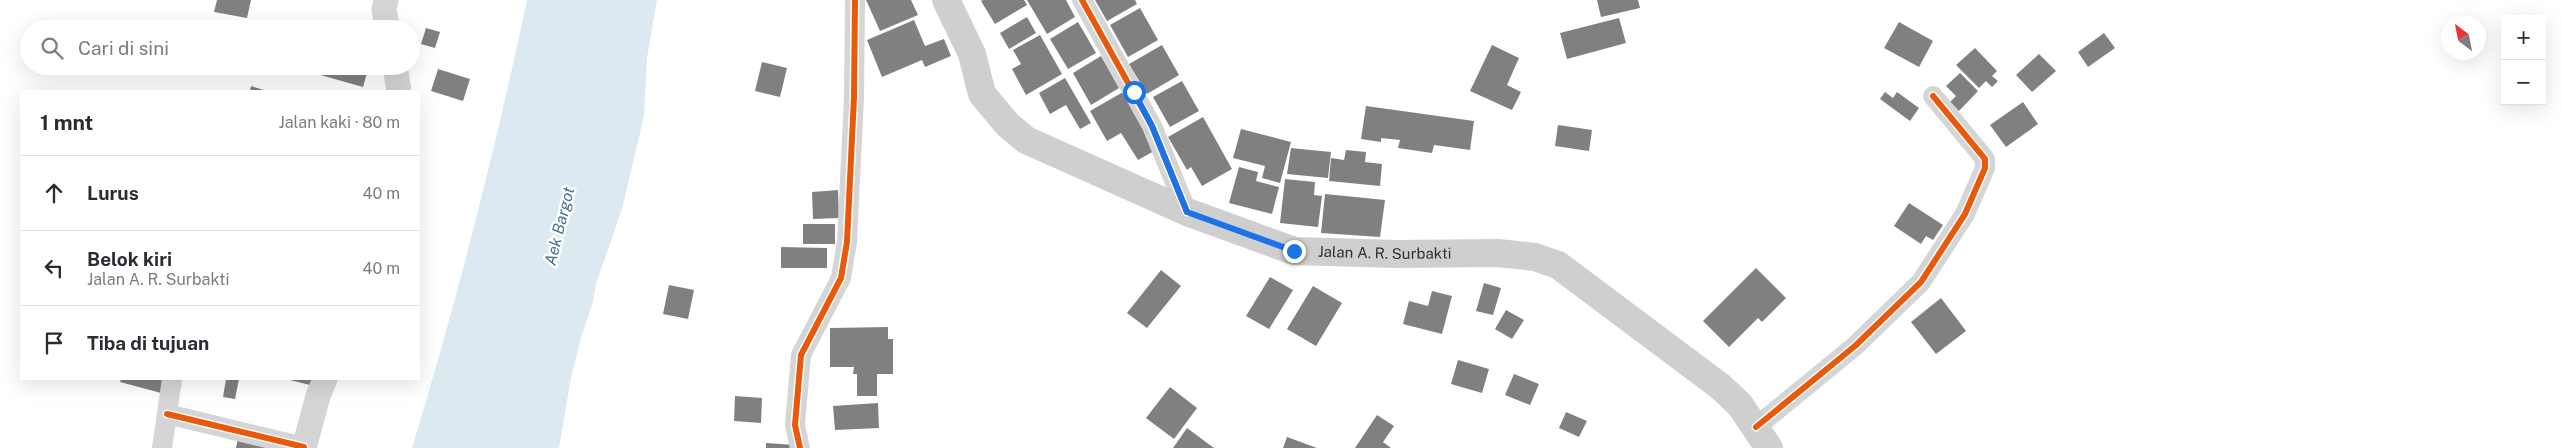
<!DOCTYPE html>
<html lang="id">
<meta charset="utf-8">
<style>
:root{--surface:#fff;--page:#f7f7f7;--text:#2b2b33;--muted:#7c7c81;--line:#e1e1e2}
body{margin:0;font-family:"Public Sans",sans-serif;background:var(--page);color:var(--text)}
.controls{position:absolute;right:15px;top:15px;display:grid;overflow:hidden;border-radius:0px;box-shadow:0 5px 20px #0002}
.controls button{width:45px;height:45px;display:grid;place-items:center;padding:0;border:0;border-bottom:1px solid var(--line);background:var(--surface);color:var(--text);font:25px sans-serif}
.compass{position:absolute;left:2441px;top:15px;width:45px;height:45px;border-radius:50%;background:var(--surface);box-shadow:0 5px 20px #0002;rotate:328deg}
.stop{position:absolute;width:15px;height:15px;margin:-11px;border:4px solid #1a73e8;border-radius:50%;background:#fff}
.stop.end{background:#1a73e8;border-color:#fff;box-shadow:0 1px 5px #0008}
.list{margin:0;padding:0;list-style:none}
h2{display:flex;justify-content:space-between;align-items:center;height:65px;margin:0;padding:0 20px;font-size:21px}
h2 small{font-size:16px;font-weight:400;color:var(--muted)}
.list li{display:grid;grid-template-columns:32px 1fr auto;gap:15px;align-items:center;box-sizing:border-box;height:75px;padding:0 20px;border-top:1px solid var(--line)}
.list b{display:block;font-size:19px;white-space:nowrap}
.list p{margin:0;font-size:16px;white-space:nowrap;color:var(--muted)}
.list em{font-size:16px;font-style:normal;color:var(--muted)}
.icon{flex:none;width:28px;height:28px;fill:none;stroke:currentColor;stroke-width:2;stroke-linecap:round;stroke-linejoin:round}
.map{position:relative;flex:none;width:2561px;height:448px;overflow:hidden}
.search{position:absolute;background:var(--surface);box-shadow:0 5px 20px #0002;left:20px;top:20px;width:400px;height:55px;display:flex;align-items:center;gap:12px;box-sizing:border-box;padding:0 18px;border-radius:28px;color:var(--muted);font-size:19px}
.panel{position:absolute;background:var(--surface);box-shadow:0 5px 20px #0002;left:20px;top:90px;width:400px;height:290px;border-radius:0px}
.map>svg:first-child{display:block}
.water{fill:#dde9f1}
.building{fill:#808080}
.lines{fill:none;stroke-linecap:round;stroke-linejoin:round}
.minor{stroke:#d5d5d5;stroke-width:20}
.tertiary{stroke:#d5d5d5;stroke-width:25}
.secondary{stroke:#cfcfcf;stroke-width:28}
.cycleway-casing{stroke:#fff;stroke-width:9}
.cycleway{stroke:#e8590c;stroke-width:6}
.route{stroke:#1a73e8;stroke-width:6}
.labels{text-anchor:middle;stroke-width:5;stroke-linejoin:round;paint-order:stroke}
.street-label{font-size:15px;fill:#313131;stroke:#fff}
.water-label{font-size:16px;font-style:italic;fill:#45728e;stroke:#fff}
</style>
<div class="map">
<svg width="2561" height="448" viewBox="0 0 2561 448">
<rect width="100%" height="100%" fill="#fff"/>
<path class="water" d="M 527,0 L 657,0 L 647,58 L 644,116 L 622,209 L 596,284 L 593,302 L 581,338 L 571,378 L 559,448 L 412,448 C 457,300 495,151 527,0 Z"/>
<path class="building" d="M 217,0 L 251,0 L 247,18 L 214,12 Z
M 866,0 L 911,0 L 918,15 L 880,31 Z
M 983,0 L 1024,0 L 1027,5 L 995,24 L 981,1 Z
M 1027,0 L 1066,0 L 1075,17 L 1047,34 Z
M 1095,0 L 1135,0 L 1137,4 L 1107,21 Z
M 1597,0 L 1638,0 L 1640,8 L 1601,17 Z
M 1140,8 L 1158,40 L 1128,57 L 1110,25 Z
M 1027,17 L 1036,33 L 1009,49 L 1000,33 Z
M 1619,18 L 1626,43 L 1567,59 L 1560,33 Z
M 914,20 L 925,46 L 944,39 L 951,56 L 925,67 L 922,60 L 882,77 L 867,40 Z
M 1078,22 L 1096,53 L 1068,69 L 1050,39 Z
M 1899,22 L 1933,41 L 1919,67 L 1884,48 Z
M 426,28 L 440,32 L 435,48 L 421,44 Z
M 2104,33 L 2115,48 L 2088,67 L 2078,52 Z
M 1040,35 L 1062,74 L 1026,95 L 1012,69 L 1021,64 L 1013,50 Z
M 1162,45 L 1179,75 L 1147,94 L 1129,64 Z
M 1492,45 L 1519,58 L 1507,85 L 1521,92 L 1512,110 L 1470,91 Z
M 1975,48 L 1997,71 L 1992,76 L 1998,81 L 1992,87 L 1986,81 L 1979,88 L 1956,65 Z
M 2039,54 L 2056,71 L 2032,92 L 2016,75 Z
M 1101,56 L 1119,88 L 1091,105 L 1073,73 Z
M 762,62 L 787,68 L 780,97 L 755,91 Z
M 311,66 L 369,66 L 363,87 L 310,72 Z
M 438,69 L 470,79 L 463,101 L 431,91 Z
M 1960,73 L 1978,91 L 1959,111 L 1950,102 L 1956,96 L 1946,86 Z
M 1065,78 L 1091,123 L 1080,129 L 1066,105 L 1050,114 L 1039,93 Z
M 1182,81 L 1199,111 L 1170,127 L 1153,97 Z
M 251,86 L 267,91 L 250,91 Z
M 1123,92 L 1156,150 L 1138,160 L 1121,133 L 1107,141 L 1090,111 Z
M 1885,92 L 1893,98 L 1897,92 L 1919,108 L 1910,121 L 1880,99 Z
M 2023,102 L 2038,124 L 2006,147 L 1990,125 Z
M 1366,106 L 1474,121 L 1470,150 L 1434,145 L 1432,153 L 1398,148 L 1400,140 L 1381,138 L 1381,142 L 1361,139 Z
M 1203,117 L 1232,169 L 1202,186 L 1191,167 L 1187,170 L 1168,137 Z
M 1558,125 L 1592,130 L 1589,151 L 1555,146 Z
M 1241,129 L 1291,142 L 1280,183 L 1262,178 L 1265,166 L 1233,158 Z
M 1291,148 L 1331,152 L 1328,178 L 1287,174 Z
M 1346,150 L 1366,152 L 1365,162 L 1382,164 L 1380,186 L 1329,181 L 1331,158 L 1344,160 Z
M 1239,167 L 1258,172 L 1256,181 L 1279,187 L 1272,214 L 1229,203 Z
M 1285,179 L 1315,182 L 1314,195 L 1322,196 L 1318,227 L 1280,223 Z
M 838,190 L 839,218 L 813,219 L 812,192 Z
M 1325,194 L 1385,200 L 1380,237 L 1321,233 Z
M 1909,203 L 1943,225 L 1933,240 L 1926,236 L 1921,244 L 1894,226 Z
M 803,224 L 835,224 L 835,244 L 803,244 Z
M 781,247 L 827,248 L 827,268 L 781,268 Z
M 1756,268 L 1786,298 L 1762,322 L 1758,318 L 1729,347 L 1703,321 Z
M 1161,270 L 1181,286 L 1147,328 L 1127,313 Z
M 1270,277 L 1293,290 L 1269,329 L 1246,316 Z
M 1484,283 L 1501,288 L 1493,315 L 1476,311 Z
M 669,285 L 694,290 L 688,319 L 663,314 Z
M 1313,286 L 1342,303 L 1316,346 L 1287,329 Z
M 1432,291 L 1452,296 L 1442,334 L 1403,324 L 1409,301 L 1428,306 Z
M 1941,298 L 1966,331 L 1936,354 L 1911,322 Z
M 1506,310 L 1524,320 L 1512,339 L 1495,329 Z
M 888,327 L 888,339 L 893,339 L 893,374 L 877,374 L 877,396 L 857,396 L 857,374 L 853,374 L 854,367 L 830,367 L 830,328 Z
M 1458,360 L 1489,369 L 1482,393 L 1451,384 Z
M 1514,374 L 1539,384 L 1530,405 L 1505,395 Z
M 121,379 L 165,379 L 161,393 L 120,382 Z
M 226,379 L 239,379 L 235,399 L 223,397 Z
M 286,379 L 315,379 L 314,386 Z
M 1170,387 L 1197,408 L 1174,439 L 1146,418 Z
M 735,396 L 762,398 L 761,423 L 734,421 Z
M 878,403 L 879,428 L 835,430 L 833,406 Z
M 1566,412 L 1587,421 L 1579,437 L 1559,428 Z
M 1377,415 L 1394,426 L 1383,442 L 1391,448 L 1355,448 Z
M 1187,428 L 1214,448 L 1173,448 Z
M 1287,437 L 1317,448 L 1283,448 Z
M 238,438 L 283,448 L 236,448 Z
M 766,443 L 796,445 L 796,448 L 766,448 Z"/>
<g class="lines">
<path class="minor" d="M 1082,0 L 1152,126 L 1187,212
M 167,414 L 304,447
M 1756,427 L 1855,346 L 1921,282 L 1965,214 L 1985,168 L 1985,159 L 1933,96
M 162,448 L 172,379
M 800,448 L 795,425 L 801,355 L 841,278 L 847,242 L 854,97 L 855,0"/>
<path class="tertiary" d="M 386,0 L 384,10 L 388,29
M 395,66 L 399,91
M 304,448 L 318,396 L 325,379"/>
<path class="secondary" id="s1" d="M 946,0 L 972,54 L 982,94 L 1007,124 L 1026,140 L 1187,212 L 1294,251 L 1396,254 L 1498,253 L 1535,257 L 1558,265 L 1721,387 L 1740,405 L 1769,448"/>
<g class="cycleway-casing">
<path id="cycleway" d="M 1082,0 L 1152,126 L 1187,212
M 167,414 L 304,447
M 1756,427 L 1855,346 L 1921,282 L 1965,214 L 1985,168 L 1985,159 L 1933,96
M 800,448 L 795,425 L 801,355 L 841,278 L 847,242 L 854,97 L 855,0"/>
</g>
<use href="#cycleway" class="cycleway"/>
</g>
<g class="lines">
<path class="route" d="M 1134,92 L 1152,126 L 1187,212 L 1294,251"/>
</g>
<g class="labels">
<g class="street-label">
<text dy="5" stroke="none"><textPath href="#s1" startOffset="546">Jalan A. R. Surbakti</textPath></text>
</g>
<g class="water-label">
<text transform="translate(559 226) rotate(-76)" y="6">Aek Bargot</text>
</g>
</g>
</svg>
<div class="controls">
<button>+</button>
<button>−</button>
</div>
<svg class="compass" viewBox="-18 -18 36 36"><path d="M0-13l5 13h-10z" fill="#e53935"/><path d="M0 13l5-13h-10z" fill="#7c7c81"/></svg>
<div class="stop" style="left:1134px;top:92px"></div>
<div class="stop end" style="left:1294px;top:251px"></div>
<div class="search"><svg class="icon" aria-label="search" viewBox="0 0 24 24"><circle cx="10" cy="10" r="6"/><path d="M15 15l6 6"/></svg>Cari di sini</div>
<section class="panel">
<h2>1 mnt<small>Jalan kaki · 80 m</small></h2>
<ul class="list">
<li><svg class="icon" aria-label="ahead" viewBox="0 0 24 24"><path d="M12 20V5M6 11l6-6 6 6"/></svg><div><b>Lurus</b></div><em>40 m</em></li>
<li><svg class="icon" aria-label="left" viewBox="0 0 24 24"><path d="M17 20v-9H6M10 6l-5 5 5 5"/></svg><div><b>Belok kiri</b><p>Jalan A. R. Surbakti</p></div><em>40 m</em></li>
<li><svg class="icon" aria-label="arrive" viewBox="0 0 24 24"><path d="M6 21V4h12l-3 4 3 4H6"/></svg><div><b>Tiba di tujuan</b></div></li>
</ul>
</section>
</div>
